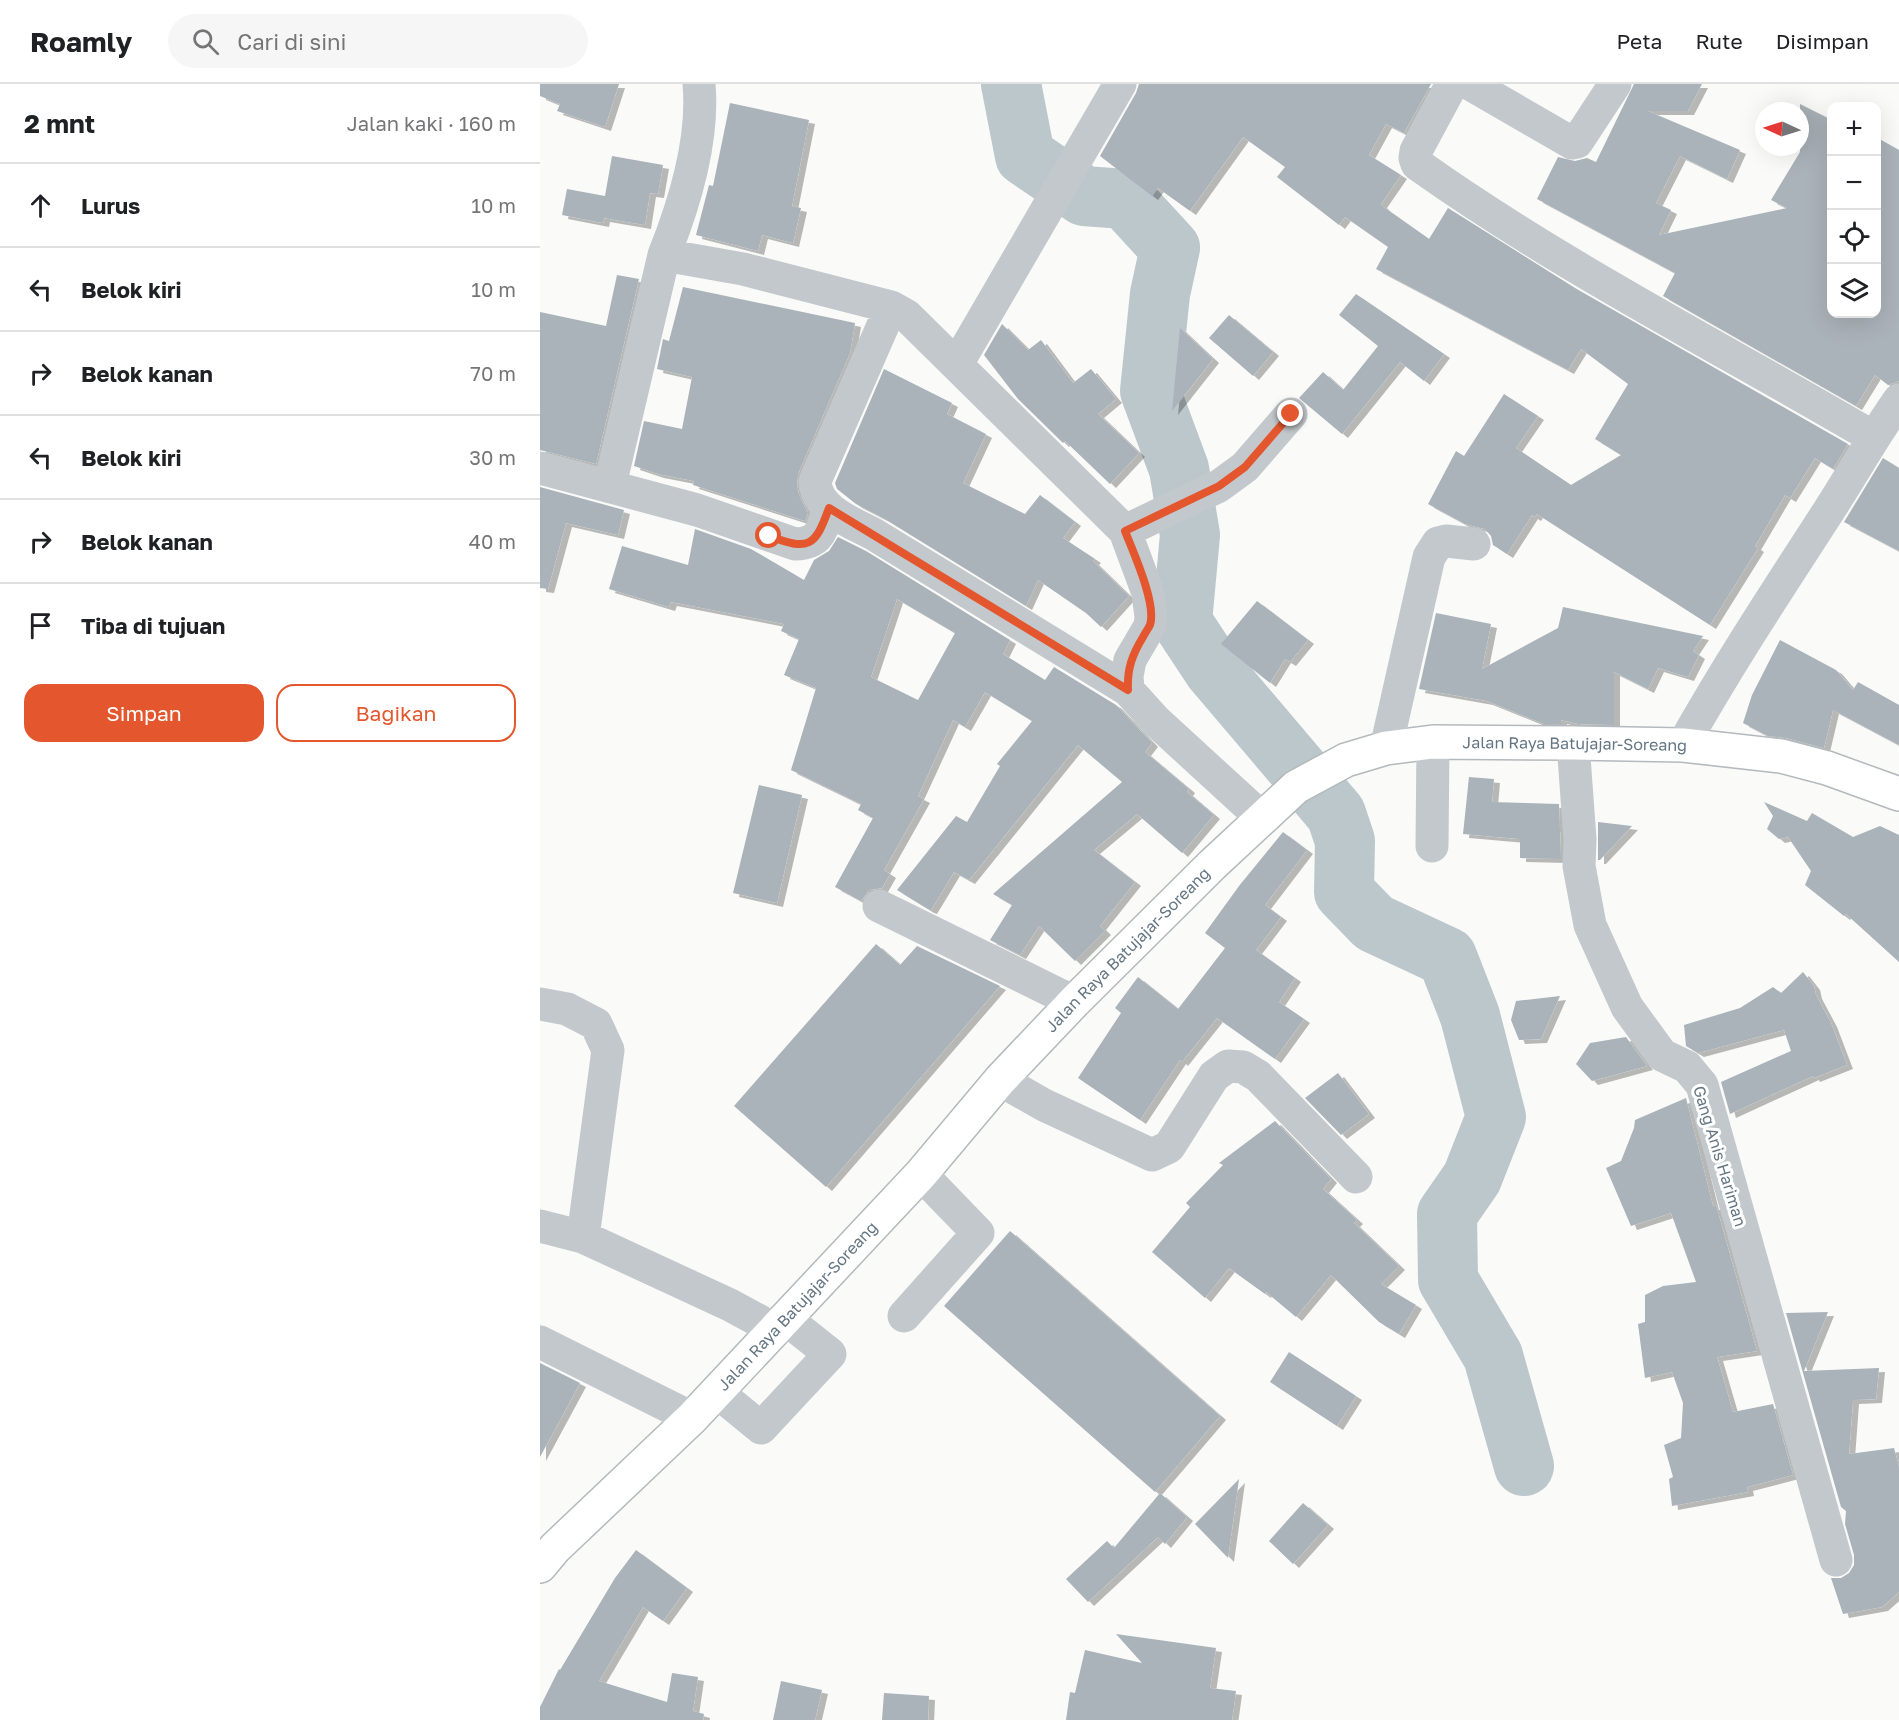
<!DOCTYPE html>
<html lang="id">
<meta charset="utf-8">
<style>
:root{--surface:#fff;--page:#f6f6f6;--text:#202124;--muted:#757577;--line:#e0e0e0;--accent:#e4572e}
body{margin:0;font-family:"Golos Text",sans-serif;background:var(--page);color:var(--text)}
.controls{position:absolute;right:18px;top:18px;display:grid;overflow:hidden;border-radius:12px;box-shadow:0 6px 24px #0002}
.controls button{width:54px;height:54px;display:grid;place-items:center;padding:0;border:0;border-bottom:2px solid var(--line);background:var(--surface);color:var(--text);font:30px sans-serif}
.compass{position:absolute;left:1215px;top:18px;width:54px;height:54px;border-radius:50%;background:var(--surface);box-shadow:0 6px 24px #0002;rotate:274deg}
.stop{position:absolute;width:18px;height:18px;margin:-14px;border:4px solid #e4572e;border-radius:50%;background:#fff}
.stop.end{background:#e4572e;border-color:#fff;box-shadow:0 2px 6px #0008}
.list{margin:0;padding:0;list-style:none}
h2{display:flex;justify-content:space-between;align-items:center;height:78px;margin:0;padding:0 24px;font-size:26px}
h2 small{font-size:20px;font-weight:400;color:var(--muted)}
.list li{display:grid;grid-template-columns:39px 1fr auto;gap:18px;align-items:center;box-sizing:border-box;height:84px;padding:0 24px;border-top:2px solid var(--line)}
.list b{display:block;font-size:22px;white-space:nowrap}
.list em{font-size:20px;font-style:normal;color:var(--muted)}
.actions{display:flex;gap:12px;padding:18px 24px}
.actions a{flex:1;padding:14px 0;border:2px solid var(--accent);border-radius:18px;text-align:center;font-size:21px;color:var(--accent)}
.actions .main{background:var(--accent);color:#fff}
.icon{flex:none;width:33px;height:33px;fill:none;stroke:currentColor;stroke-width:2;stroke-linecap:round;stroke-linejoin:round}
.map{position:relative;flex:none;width:1359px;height:1636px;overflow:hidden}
header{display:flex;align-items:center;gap:36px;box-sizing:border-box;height:84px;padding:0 30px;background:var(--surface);border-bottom:2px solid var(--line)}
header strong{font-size:28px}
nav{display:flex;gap:33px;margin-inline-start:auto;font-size:21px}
.search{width:420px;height:54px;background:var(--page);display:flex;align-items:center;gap:15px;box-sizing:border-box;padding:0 21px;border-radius:33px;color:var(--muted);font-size:22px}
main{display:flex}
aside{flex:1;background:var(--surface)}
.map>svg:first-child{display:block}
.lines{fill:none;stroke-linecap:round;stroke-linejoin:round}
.river{stroke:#bbc7cb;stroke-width:60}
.building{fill:#aab3b9;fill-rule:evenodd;filter:url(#shadow)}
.highway-casing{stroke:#b4b9bd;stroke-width:36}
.minor{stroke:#c3c8cc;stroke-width:33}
.highway{stroke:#fff;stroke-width:33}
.route{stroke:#e4572e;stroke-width:8}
.labels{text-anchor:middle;stroke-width:6;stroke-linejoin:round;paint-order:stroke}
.street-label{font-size:16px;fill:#657683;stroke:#fff}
</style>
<header>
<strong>Roamly</strong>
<div class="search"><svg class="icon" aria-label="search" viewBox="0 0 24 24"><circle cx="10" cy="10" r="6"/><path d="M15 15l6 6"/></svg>Cari di sini</div>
<nav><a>Peta</a><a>Rute</a><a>Disimpan</a></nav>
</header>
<main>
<aside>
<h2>2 mnt<small>Jalan kaki · 160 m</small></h2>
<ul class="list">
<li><svg class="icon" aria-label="ahead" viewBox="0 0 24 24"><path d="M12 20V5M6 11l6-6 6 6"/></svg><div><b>Lurus</b></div><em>10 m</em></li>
<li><svg class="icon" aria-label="left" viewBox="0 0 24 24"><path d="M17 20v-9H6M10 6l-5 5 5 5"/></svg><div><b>Belok kiri</b></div><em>10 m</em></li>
<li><svg class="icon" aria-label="right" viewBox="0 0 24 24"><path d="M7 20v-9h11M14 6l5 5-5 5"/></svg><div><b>Belok kanan</b></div><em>70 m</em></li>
<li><svg class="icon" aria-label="left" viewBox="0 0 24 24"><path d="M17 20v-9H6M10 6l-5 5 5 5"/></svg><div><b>Belok kiri</b></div><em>30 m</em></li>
<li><svg class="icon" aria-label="right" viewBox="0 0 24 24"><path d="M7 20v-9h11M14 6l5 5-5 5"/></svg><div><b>Belok kanan</b></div><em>40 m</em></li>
<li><svg class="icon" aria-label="arrive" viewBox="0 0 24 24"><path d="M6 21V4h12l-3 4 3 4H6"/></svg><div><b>Tiba di tujuan</b></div></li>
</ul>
<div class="actions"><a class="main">Simpan</a><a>Bagikan</a></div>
</aside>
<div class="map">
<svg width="1359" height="1636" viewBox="0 0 1359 1636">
<defs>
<filter id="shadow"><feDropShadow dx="6" dy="4" stdDeviation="0" flood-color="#0004"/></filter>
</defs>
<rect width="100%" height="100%" fill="#fafaf8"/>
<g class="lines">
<path class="river" d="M 471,0 L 485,72 L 544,112 L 585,115 L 630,164 L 620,210 L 610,307 L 639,385 L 650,451 L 642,538 L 673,585 L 796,730 L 805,757 L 804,808 L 834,839 L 907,873 L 930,932 L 956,1033 L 932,1094 L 907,1130 L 908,1196 L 953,1272 L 984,1382"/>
</g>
<path class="building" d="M 0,0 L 79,0 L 65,43 L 17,27 L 20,20 L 0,12 Z
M 599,0 L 891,0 L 864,49 L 846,40 L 829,71 L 861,91 L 841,120 L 845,124 L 889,155 L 908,124 L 1035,204 L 1308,360 L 1293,385 L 1275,374 L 1250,414 L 1245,411 L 1215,462 L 1218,464 L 1170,541 L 997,430 L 995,433 L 992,431 L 967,470 L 953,461 L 951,452 L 945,445 L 925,440 L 888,420 L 916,367 L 924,372 L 964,310 L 998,332 L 976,364 L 1031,401 L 1081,371 L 1055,355 L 1088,300 L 1041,265 L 1028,286 L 836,185 L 848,163 L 805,133 L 799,141 L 737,93 L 745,83 L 703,53 L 650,127 L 618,104 L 612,112 L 560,72 L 596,9 Z
M 1094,0 L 1162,0 L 1148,27 L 1108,27 L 1200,66 L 1187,95 L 1140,72 L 1116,119 L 1131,126 L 1119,151 L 1247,124 L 1231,116 L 1260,68 L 1260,20 L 1292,36 L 1292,230 L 1336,230 L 1336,53 L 1359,66 L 1359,297 L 1348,301 L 1335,291 L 1316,322 L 1123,212 L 1135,189 L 997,115 L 1018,73 L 1035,77 L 1047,74 L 1056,78 Z
M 190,19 L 269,36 L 252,122 L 261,124 L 253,159 L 222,151 L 218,167 L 156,151 L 169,101 L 173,102 Z
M 72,72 L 123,81 L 118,110 L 110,109 L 105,141 L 64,134 L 63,139 L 22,131 L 27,105 L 65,112 Z
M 77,191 L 99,195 L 56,380 L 0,366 L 0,228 L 66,242 Z
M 143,203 L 315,239 L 310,269 L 258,390 L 257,401 L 259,411 L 268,429 L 265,437 L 153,401 L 154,397 L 118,390 L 94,382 L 104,337 L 142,345 L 152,293 L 117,285 L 123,255 L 129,257 Z
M 816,210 L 904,270 L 884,297 L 860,278 L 802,350 L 759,314 L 783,288 L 803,306 L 838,262 L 799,231 Z
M 689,231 L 733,268 L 713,292 L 669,254 Z
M 462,240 L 488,266 L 501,256 L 533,299 L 551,285 L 576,315 L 558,330 L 599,369 L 570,400 L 525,357 L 523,359 L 478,315 L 444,271 Z
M 640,244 L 673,275 L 632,327 Z
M 344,285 L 412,319 L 407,330 L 446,350 L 423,399 L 485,430 L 500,411 L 535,438 L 523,454 L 555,475 L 553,477 L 589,512 L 561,543 L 546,529 L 498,496 L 486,522 L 345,435 L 316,420 L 297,405 L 295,399 Z
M 1343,374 L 1359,384 L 1359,467 L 1304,438 Z
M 0,403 L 84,426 L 78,451 L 26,439 L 8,505 L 0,504 Z
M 155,445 L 211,465 L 264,496 L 274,476 L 289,467 L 298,453 L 326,467 L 470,556 L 463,570 L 505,596 L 514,583 L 576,621 L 612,659 L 605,668 L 649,705 L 647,708 L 674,731 L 642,769 L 597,730 L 554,766 L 595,798 L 560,842 L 565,847 L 535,877 L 499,842 L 480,871 L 450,856 L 472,821 L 453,810 L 582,698 L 538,661 L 429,796 L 414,788 L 391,826 L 388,825 L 357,806 L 416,732 L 427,738 L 460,682 L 457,680 L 492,637 L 445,608 L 425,643 L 413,636 L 378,712 L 384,715 L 344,786 L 350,790 L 342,804 L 329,806 L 321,817 L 295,803 L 333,734 L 318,726 L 321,720 L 251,686 L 276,604 L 244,591 L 259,555 L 241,547 L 244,540 L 131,518 L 129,523 L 69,505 L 82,462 L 148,481 ZM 357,515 L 415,549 L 378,616 L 331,593 Z
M 717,517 L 768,556 L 750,578 L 745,575 L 730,599 L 681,560 Z
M 1023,523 L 1163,552 L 1153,567 L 1159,571 L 1148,593 L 1118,584 L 1108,605 L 1074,588 L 1074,641 L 1039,640 L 1021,636 L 1021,640 L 1004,640 L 947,617 L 879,605 L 896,529 L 951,540 L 942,585 L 1018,544 Z
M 1240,556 L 1296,586 L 1313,606 L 1318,598 L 1359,621 L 1359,661 L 1293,626 L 1284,664 L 1246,654 L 1228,652 L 1203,639 L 1212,611 Z
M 929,693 L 954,695 L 952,718 L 1019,720 L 1021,775 L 980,774 L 980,755 L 923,750 Z
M 219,701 L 262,711 L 237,819 L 193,809 Z
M 1224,718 L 1267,737 L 1272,729 L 1313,753 L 1340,742 L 1359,751 L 1359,878 L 1306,830 L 1304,832 L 1265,801 L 1271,787 L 1248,753 L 1239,755 L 1227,745 L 1233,732 Z
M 1058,738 L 1092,742 L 1060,776 L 1058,776 Z
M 743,748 L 767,766 L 725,821 L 741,833 L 716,866 L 755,894 L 739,918 L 764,935 L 735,975 L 677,934 L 642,978 L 640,976 L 600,1036 L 538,994 L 581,929 L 575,924 L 598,893 L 638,925 L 685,864 L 665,849 L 699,802 Z
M 336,860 L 360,881 L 377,862 L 460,902 L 286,1103 L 194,1022 Z
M 1263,888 L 1274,902 L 1276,911 L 1291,939 L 1307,981 L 1274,994 L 1273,992 L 1190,1030 L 1181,998 L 1251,967 L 1244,946 L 1158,969 L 1146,962 L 1144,941 L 1200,924 L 1233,903 L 1241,909 Z
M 1020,912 L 1001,955 L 979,956 L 971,936 L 976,917 Z
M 1086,953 L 1107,982 L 1052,997 L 1036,980 L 1050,959 Z
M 798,989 L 829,1030 L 801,1051 L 765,1014 Z
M 1146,1014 L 1173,1122 L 1176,1121 L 1217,1267 L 1177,1273 L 1193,1328 L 1233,1320 L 1253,1391 L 1207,1403 L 1208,1408 L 1132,1422 L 1129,1395 L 1133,1393 L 1124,1361 L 1141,1354 L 1143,1319 L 1132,1288 L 1105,1294 L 1098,1240 L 1105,1238 L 1105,1211 L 1123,1202 L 1156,1198 L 1131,1129 L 1091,1142 L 1066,1084 L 1081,1077 L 1094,1044 L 1095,1036 Z
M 735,1037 L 791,1095 L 783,1105 L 817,1136 L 814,1139 L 859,1182 L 841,1200 L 876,1221 L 859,1250 L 839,1238 L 791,1191 L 756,1233 L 726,1208 L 725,1210 L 689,1184 L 665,1214 L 612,1168 L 650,1123 L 646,1119 L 683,1081 L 679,1079 Z
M 470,1147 L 680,1332 L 615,1408 L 404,1222 Z
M 1288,1228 L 1264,1287 L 1339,1284 L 1336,1315 L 1313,1316 L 1309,1370 L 1354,1364 L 1359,1383 L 1359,1508 L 1342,1523 L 1303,1530 L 1291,1494 L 1301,1494 L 1309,1489 L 1314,1481 L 1314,1471 L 1305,1440 L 1306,1427 L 1301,1423 L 1246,1229 Z
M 749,1268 L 816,1312 L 797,1342 L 730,1298 Z
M 0,1279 L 40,1299 L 0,1373 Z
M 699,1395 L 688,1474 L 655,1440 Z
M 620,1409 L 647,1433 L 625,1460 L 618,1453 L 548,1518 L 526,1495 L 567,1457 L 574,1464 Z
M 763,1419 L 788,1441 L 753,1480 L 729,1457 Z
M 96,1466 L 147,1504 L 123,1537 L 103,1523 L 59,1597 L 127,1618 L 132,1589 L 158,1593 L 153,1627 L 164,1630 L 163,1636 L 0,1636 L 0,1623 L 19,1585 L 20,1586 L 75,1494 Z
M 576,1550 L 676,1564 L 670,1604 L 696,1607 L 692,1636 L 526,1636 L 530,1608 L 535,1609 L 545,1566 L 602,1579 Z
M 241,1597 L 282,1606 L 275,1636 L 233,1636 Z
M 344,1609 L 389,1612 L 388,1636 L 342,1636 Z"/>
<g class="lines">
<g class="highway-casing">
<g id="highway">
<path id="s1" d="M 0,1482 L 15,1464 L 152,1334 L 381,1090 L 460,996 L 534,918 L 672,781 L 756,703 L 806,676 L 846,664 L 893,658 L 1033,659 L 1143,661 L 1241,672 L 1287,684 L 1359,710"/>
</g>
</g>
<path class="minor" d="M 159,0 C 164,55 144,121 124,171 L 203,185 L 351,223 L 367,232 L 585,447 L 608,509 L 611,533 L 610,542 L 590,576 L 587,592 L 588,606 L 616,637 L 722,734
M 912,0 L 876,67 L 875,74 L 877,80 C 1022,183 1180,263 1333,353
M 930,0 L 1032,59 L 1037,58 L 1075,0
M 351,223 L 275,397 C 276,426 313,439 335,451 L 588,606
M 417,280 L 580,0
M 0,384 L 157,426 L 255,460 C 281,459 281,447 289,424
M 70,401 L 124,171
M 585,447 L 679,402 L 705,383 L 751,330
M 1033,659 L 1040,755 L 1039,782 L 1050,841 L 1087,923 L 1122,971 L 1147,983 L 1162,1001 L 1296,1476
M 1143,661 C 1188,581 1238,505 1288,428 C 1312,391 1333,353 1359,316
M 846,664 L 889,473 L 898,459 L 906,457 L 934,460
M 892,762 L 893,658
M 339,822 L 534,918
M 0,920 L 27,925 L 56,940 L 68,966 L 43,1153
M 460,996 L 504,1021 L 612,1071 L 629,1063 L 674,992 L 688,982 L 703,983 L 718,992 L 816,1093
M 0,1142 L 43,1153 L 190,1221 L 236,1246
M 364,1232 L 438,1149 L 381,1090
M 0,1258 L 152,1334
M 177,1308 L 221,1344 L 290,1270 L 246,1235"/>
<use href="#highway" class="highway"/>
</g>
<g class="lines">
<path class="route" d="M 229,452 C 269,467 275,463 289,424 L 588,606 C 587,585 592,571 603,553 C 605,549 608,545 610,541 C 617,520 593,468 585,447 L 679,402 L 705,383 L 751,330"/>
</g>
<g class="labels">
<g class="street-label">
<text dy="6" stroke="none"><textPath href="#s1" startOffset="1374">Jalan Raya Batujajar-Soreang</textPath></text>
<text dy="6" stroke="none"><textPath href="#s1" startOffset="852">Jalan Raya Batujajar-Soreang</textPath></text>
<text transform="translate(1180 1072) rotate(73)" y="6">Gang Anis Hariman</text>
<text dy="6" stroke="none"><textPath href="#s1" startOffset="366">Jalan Raya Batujajar-Soreang</textPath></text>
</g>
</g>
</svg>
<div class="controls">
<button>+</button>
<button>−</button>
<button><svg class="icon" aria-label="locate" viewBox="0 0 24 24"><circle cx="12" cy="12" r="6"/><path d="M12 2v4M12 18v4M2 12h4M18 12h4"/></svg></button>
<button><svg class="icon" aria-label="layers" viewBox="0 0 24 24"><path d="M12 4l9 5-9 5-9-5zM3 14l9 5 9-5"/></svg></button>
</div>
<svg class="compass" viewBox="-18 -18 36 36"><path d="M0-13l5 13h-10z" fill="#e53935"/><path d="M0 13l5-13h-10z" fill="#757577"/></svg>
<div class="stop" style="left:229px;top:452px"></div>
<div class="stop end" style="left:751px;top:330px"></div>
</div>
</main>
